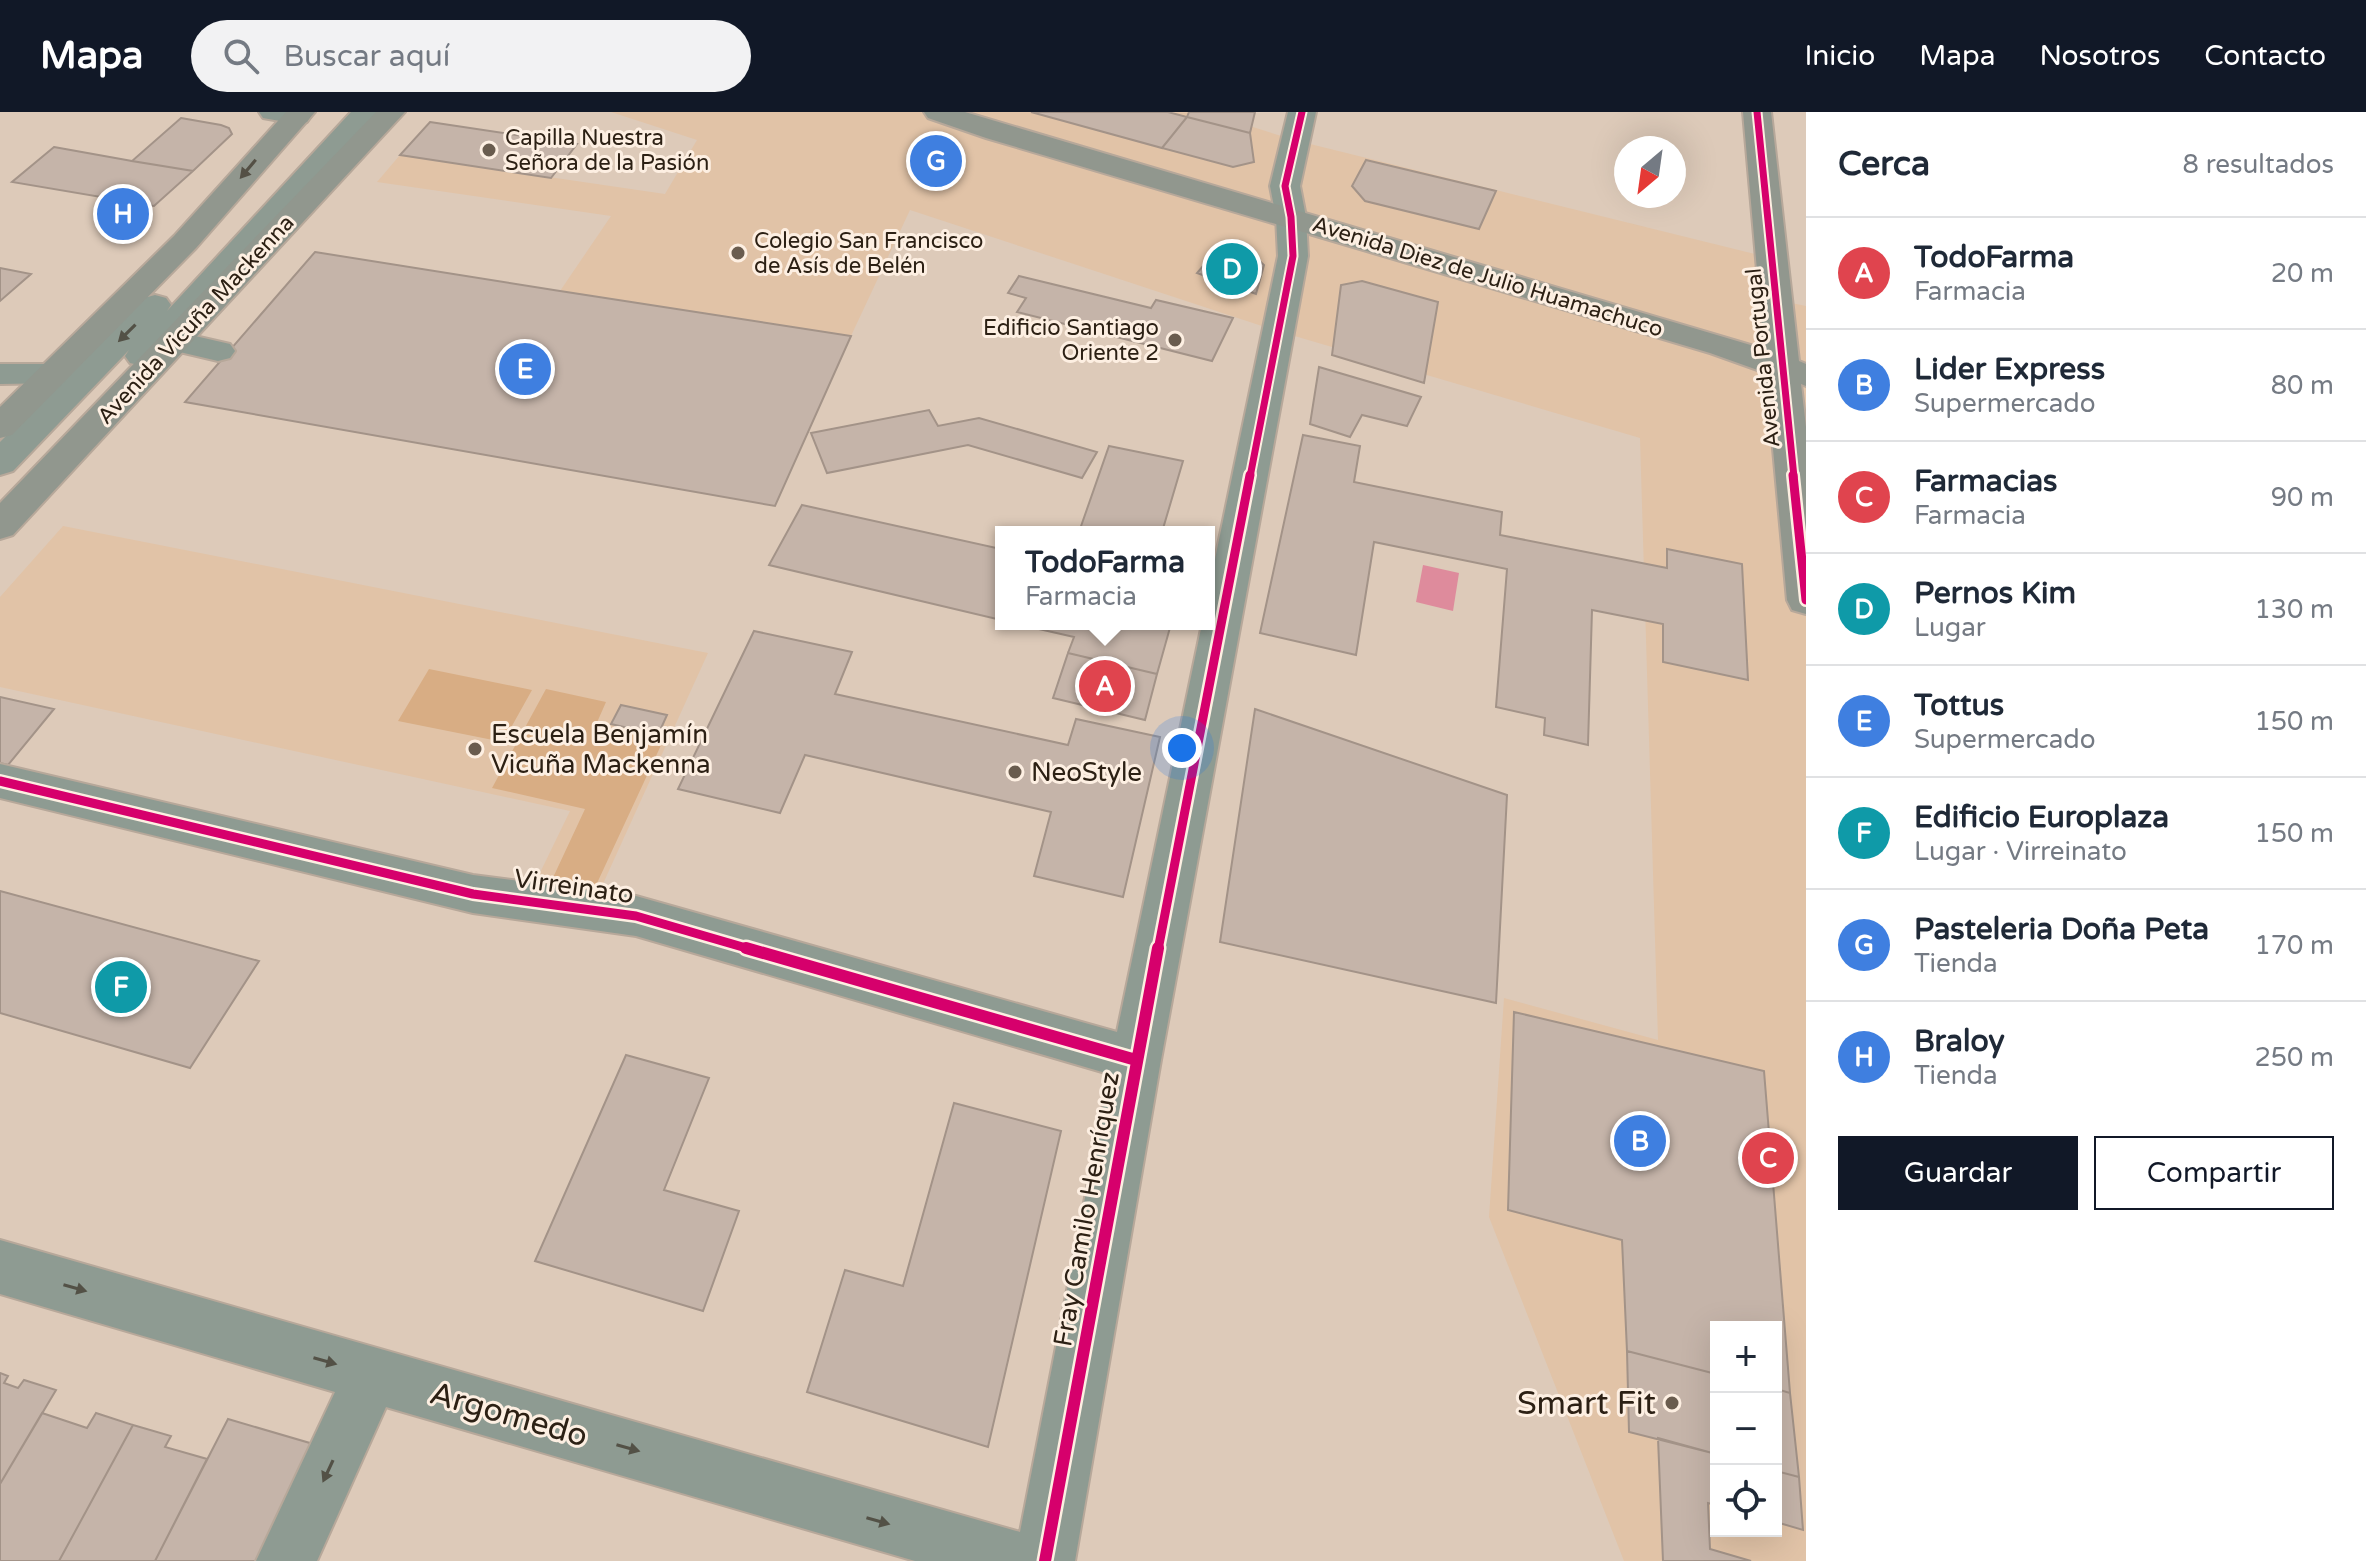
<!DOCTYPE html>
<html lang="es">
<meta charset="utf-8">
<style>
:root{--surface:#fff;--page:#f2f2f3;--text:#1f2937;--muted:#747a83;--line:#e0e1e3;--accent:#111827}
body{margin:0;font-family:"Varela Round",sans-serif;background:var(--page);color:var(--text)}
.controls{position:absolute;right:24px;bottom:24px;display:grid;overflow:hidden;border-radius:0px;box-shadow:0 8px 32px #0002}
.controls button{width:72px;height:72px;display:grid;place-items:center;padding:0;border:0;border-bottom:2px solid var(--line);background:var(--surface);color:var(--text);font:40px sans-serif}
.compass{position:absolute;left:1614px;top:24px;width:72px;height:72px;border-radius:50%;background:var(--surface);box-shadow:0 8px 32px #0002;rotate:209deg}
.you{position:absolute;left:1182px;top:636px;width:28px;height:28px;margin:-20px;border:6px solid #fff;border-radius:50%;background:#1a73e8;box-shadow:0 0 0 12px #1a73e833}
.badge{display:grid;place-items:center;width:52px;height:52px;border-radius:50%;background:var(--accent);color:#fff;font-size:26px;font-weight:700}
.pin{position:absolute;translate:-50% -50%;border:4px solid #fff;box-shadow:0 2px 8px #0006}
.popup{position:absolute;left:995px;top:414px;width:220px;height:104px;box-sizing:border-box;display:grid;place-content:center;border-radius:0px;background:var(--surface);filter:drop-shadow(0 2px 6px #0005);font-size:26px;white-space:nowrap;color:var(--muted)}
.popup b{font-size:30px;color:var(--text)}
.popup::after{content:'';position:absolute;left:50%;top:100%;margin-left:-16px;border:16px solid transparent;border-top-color:var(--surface)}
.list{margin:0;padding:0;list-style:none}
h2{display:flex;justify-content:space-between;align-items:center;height:104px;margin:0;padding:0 32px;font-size:34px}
h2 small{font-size:26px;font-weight:400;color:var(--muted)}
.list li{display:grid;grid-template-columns:52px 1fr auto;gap:24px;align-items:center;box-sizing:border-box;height:112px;padding:0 32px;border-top:2px solid var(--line)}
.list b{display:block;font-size:30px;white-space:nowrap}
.list p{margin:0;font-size:26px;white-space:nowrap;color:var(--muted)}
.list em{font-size:26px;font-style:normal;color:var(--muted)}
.actions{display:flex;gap:16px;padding:24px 32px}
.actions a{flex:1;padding:18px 0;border:2px solid var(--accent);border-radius:0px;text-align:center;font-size:28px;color:var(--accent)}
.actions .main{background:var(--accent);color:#fff}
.icon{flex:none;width:44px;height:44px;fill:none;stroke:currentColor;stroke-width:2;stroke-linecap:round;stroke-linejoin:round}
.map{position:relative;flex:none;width:1806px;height:1449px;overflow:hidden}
header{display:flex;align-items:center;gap:48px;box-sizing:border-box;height:112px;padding:0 40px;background:var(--accent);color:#fff}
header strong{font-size:38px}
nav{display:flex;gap:44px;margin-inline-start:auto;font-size:28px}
.search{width:560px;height:72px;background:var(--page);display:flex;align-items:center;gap:20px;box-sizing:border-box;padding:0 28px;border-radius:44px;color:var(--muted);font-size:30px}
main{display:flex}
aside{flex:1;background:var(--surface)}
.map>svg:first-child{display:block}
.built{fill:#e1c3a7;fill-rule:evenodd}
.green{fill:#d8ad84}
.water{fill:#de8b9c}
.building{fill:#c5b4a9;stroke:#a39388;stroke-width:2}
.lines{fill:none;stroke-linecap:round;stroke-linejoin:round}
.minor-casing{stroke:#b7a89a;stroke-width:4}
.major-casing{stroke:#b7a89a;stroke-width:4}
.minor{fill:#8e9b92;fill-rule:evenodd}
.major{fill:#91978e;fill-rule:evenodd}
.cycleway-far2-casing{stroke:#fdefe2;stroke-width:11}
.cycleway-far1-casing{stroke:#fdefe2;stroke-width:14}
.cycleway-casing{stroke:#fdefe2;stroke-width:17}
.cycleway-far2{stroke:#d6006c;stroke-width:7}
.cycleway-far1{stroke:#d6006c;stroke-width:9}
.cycleway{stroke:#d6006c;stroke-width:12}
.oneway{fill:#545045}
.oneway2{fill:#535146}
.poi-dot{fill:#6a5c4e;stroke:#fdefe2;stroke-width:3}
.labels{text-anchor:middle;stroke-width:6;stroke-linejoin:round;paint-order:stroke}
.far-poi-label{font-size:22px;fill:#2c2014;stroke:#fdefe2;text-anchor:start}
.far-street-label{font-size:22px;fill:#2c2014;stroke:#fdefe2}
.poi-label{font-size:26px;fill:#2c2014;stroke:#fdefe2;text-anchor:start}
.street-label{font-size:26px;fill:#2c2014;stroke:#fdefe2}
.near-poi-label{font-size:32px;fill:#2c2014;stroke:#fdefe2;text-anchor:end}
.near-street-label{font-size:32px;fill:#2c2014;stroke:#fdefe2}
</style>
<header>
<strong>Mapa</strong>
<div class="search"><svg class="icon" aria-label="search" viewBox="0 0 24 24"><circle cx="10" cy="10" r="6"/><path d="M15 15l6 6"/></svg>Buscar aquí</div>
<nav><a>Inicio</a><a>Mapa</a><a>Nosotros</a><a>Contacto</a></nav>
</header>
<main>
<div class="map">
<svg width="1806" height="1449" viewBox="0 0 1806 1449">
<rect width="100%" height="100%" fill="#ddcab9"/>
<path class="built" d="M 611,0 L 1205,0 L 1294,28 L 1771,146 L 1777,188 L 1806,194 L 1806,1449 L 1624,1449 L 1489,1105 L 1504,886 L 1658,928 L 1640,326 L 1271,217 L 910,98 L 851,224 L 560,179 L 611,104 L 377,70 L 400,43 L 665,82 L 697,28 ZM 1716,1215 L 1776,1215 L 1776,1419 L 1716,1419 Z
M 63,414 L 708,541 L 597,785 L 535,771 L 570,699 L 0,575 L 0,485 Z"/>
<path class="green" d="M 429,557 L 532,578 L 503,630 L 398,609 Z
M 546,577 L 606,590 L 595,615 L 663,629 L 592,782 L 550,772 L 585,697 L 492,676 Z"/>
<path class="water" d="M 1423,453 L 1459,461 L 1453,499 L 1416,490 Z"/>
<path class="building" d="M 1031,0 L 1168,0 L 1187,5 L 1162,36 Z
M 1189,0 L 1255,0 L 1250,21 L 1187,5 Z
M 1187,5 L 1250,21 L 1254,50 L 1233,55 L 1162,36 Z
M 181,6 L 221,13 L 229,16 L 232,22 L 193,59 L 132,49 Z
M 430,10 L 577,32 L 551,66 L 400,43 Z
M 54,35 L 132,49 L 193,59 L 154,94 L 12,70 Z
M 1366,48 L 1496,79 L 1479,117 L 1365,89 L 1352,74 Z
M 1222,132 L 1253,143 L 1264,153 L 1256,182 L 1197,161 Z
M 315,140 L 560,179 L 851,224 L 775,394 L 185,290 Z
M 0,156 L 31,162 L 0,189 Z
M 1019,164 L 1151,196 L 1156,188 L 1233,206 L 1212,249 L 1017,200 L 1026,186 L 1008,181 Z
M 1362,169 L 1438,190 L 1424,271 L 1332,243 L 1341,173 Z
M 1319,255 L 1421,285 L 1407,314 L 1362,303 L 1350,325 L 1310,312 Z
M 929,298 L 938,314 L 979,306 L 1097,340 L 1082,366 L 968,333 L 827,361 L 811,321 Z
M 1303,323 L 1360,334 L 1354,370 L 1502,400 L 1500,423 L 1667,456 L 1667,437 L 1742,452 L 1748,568 L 1663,550 L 1663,512 L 1592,498 L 1588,633 L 1544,623 L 1545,606 L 1496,595 L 1507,457 L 1374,430 L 1356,543 L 1260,521 Z
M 1109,334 L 1183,349 L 1162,420 L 1079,420 Z
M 802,393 L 1001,437 L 1001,508 L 769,453 Z
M 1017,512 L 1171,512 L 1157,562 L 1068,541 L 1074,525 Z
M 754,519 L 852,540 L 835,582 L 1068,633 L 1076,607 L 1160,625 L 1123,785 L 1034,764 L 1051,700 L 805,643 L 780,701 L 678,677 Z
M 1068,541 L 1157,562 L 1145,608 L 1053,586 Z
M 0,585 L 54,597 L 8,653 L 0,651 Z
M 621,593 L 667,603 L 658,623 L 611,612 Z
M 1255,597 L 1507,683 L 1496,891 L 1220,830 Z
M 0,779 L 259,849 L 190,956 L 0,901 Z
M 1514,900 L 1764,959 L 1790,1281 L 1776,1277 L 1776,1215 L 1716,1215 L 1716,1262 L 1627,1239 L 1622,1128 L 1508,1098 Z
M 626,943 L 709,966 L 664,1078 L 739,1099 L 703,1199 L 535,1149 Z
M 954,991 L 1061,1019 L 988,1335 L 807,1280 L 845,1158 L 903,1174 Z
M 1627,1239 L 1716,1262 L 1716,1342 L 1629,1320 Z
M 0,1261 L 8,1264 L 4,1271 L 18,1276 L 24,1268 L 56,1278 L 0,1372 Z
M 1776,1277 L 1790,1281 L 1799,1365 L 1776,1359 Z
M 42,1301 L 87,1316 L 96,1301 L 133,1313 L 59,1449 L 0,1449 L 0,1372 Z
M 228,1307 L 320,1334 L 266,1449 L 155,1449 Z
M 133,1313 L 171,1324 L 165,1335 L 207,1347 L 155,1449 L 59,1449 Z
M 1658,1326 L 1716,1342 L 1716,1393 L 1708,1391 L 1710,1437 L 1751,1449 L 1663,1449 Z
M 1776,1359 L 1799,1365 L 1803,1418 L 1776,1410 Z"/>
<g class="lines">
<g class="minor-casing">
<path id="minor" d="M 259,0 L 308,0 L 311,4 L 307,10 L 297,12 L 263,6 Z
M 351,0 L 380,0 L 182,221 L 230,232 L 235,239 L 230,246 L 218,249 L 167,237 C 155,250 148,256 130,251 L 125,244 L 129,238 L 13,359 L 0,363 L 0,330 L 59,271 L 0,272 L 0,252 L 53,252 L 65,255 L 69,261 L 144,186 L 155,183 L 166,186 L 171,193 L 167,199 Z
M 1288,0 L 1316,0 L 1300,74 L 1306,105 L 1308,144 L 1161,948 L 1075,1449 L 915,1449 L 386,1295 L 317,1449 L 256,1449 L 335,1280 L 0,1182 L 0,1128 L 1020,1420 L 1109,962 L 636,824 L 473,801 L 0,686 L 0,652 L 473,763 L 636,784 L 1117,920 L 1202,512 L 1209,512 L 1209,476 L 1278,144 L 1276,105 L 1270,74 Z"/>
</g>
<g class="major-casing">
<path id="major" d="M 286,0 L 315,0 L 196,136 L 12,323 L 0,326 L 0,295 L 174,124 Z
M 376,0 L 405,0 L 13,423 L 0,427 L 0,391 Z
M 924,0 L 965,0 L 1764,237 L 1743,0 L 1771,0 L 1799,249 L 1806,252 L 1806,274 L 1801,272 L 1806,315 L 1806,502 L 1792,498 L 1787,488 L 1766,261 L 1710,241 L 986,26 L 928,6 Z"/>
</g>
<use href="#minor" class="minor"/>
<use href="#major" class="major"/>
<g class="cycleway-far2-casing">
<path id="cycleway-far2" d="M 1757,0 L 1794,365
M 1250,365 L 1293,144 L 1291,105 L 1285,74 L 1302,0"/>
</g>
<g class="cycleway-far1-casing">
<path id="cycleway-far1" d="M 1793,363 L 1806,488
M 0,669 L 473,782 L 636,804 L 753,838
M 1158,838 L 1250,363"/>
</g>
<g class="cycleway-casing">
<path id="cycleway" d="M 746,836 L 1136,948
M 1045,1449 L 1158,836"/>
</g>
<use href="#cycleway-far2" class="cycleway-far2"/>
<use href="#cycleway-far1" class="cycleway-far1"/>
<use href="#cycleway" class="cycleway"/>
</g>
<defs><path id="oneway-solid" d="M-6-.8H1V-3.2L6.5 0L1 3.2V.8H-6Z" transform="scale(2)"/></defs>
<use class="oneway" href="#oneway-solid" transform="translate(248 57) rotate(130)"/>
<g class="oneway2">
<use href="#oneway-solid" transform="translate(127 221) rotate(135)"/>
<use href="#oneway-solid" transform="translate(75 1176) rotate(16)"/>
<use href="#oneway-solid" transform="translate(325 1249) rotate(16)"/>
<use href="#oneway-solid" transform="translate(628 1336) rotate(16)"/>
<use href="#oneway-solid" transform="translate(328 1359) rotate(115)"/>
<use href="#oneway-solid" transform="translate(878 1409) rotate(16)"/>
</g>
<g class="poi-dot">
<circle cx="489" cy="38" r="8"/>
<circle cx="738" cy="141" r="8"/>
<circle cx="1175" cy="228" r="8"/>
<circle cx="475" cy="637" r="8"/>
<circle cx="1015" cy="660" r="8"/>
<circle cx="1672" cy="1291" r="8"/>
</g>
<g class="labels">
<g class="far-poi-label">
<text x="505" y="33">Capilla Nuestra<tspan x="505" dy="25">Señora de la Pasión</tspan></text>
<text x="754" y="136">Colegio San Francisco<tspan x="754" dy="25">de Asís de Belén</tspan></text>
<text x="1159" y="223" text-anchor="end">Edificio Santiago<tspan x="1159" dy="25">Oriente 2</tspan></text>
</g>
<g class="far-street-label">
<text transform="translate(1488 164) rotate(17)" y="8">Avenida Diez de Julio Huamachuco</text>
<text transform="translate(195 207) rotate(-47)" y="8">Avenida Vicuña Mackenna</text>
<text transform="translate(1762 246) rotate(-96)" y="8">Avenida Portugal</text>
</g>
<g class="poi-label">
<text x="491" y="631">Escuela Benjamín<tspan x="491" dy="30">Vicuña Mackenna</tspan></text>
<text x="1031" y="669">NeoStyle</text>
</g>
<g class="street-label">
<text transform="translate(574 774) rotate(8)" y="9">Virreinato</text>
<text transform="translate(1086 1097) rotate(-80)" y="9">Fray Camilo Henríquez</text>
</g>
<g class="near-poi-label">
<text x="1656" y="1302">Smart Fit</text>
</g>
<g class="near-street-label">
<text transform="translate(509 1302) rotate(16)" y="11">Argomedo</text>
</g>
</g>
</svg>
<div class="controls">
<button>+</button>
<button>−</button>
<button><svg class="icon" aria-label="locate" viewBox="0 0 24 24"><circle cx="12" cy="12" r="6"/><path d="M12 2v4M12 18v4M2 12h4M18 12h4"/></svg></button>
</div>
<svg class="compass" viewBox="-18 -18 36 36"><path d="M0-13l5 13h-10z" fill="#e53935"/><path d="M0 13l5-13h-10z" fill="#747a83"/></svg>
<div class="you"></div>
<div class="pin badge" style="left:1105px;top:574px;background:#e0444e">A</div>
<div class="popup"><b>TodoFarma</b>Farmacia</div>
<div class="pin badge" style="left:1640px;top:1029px;background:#3f7fe0">B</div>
<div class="pin badge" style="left:1768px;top:1046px;background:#e0444e">C</div>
<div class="pin badge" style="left:1232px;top:157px;background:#0f9aa8">D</div>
<div class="pin badge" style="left:525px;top:257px;background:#3f7fe0">E</div>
<div class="pin badge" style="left:121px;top:875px;background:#0f9aa8">F</div>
<div class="pin badge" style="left:936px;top:49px;background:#3f7fe0">G</div>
<div class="pin badge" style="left:123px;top:102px;background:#3f7fe0">H</div>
</div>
<aside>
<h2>Cerca<small>8 resultados</small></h2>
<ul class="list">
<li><span class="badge" style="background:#e0444e">A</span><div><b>TodoFarma</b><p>Farmacia</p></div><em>20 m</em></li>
<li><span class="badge" style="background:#3f7fe0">B</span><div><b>Lider Express</b><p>Supermercado</p></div><em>80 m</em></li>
<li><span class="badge" style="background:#e0444e">C</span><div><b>Farmacias</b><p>Farmacia</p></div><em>90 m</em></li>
<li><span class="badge" style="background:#0f9aa8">D</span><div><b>Pernos Kim</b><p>Lugar</p></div><em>130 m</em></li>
<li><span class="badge" style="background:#3f7fe0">E</span><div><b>Tottus</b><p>Supermercado</p></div><em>150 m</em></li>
<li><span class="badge" style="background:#0f9aa8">F</span><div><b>Edificio Europlaza</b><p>Lugar · Virreinato</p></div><em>150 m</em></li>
<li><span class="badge" style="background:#3f7fe0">G</span><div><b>Pasteleria Doña Peta</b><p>Tienda</p></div><em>170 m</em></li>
<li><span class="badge" style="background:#3f7fe0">H</span><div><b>Braloy</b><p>Tienda</p></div><em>250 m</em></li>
</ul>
<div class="actions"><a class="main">Guardar</a><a>Compartir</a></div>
</aside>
</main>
